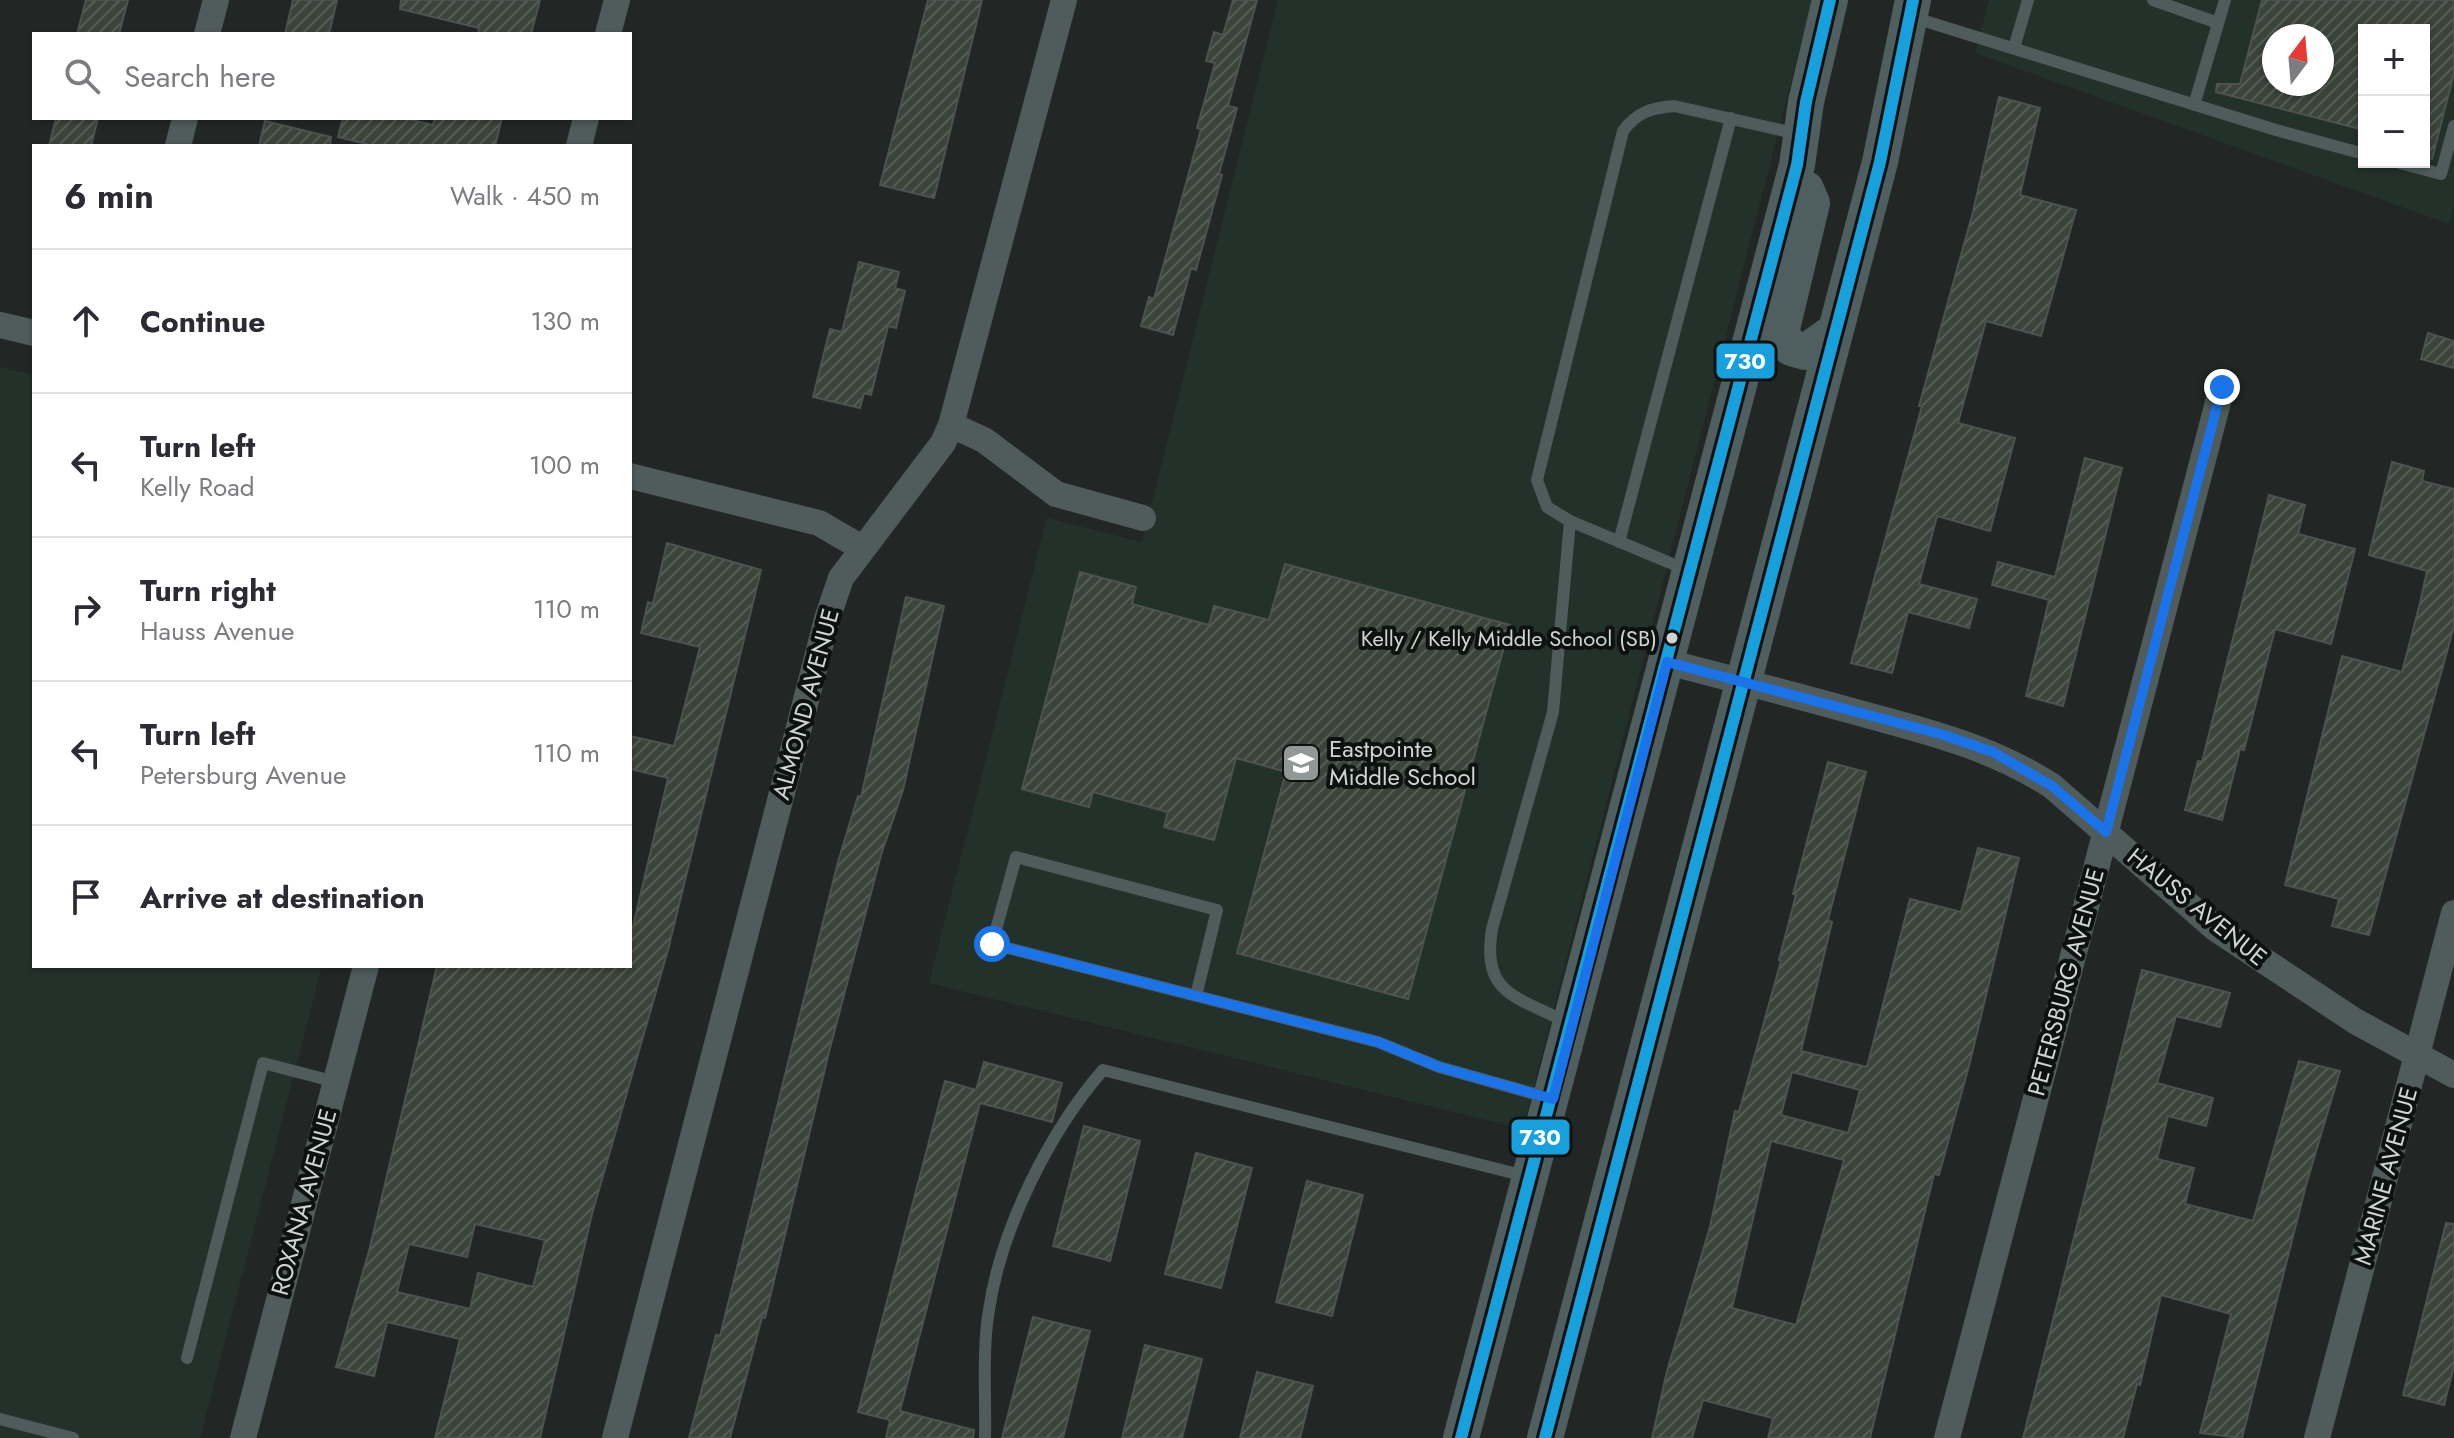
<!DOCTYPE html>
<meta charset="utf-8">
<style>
:root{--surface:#fff;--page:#f2f2f3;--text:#2b2b33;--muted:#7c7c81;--line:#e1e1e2}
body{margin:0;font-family:Jost,sans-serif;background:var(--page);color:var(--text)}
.controls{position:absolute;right:24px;top:24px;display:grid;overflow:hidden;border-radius:0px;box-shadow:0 2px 6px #0004}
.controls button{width:72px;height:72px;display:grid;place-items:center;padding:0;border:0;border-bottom:2px solid var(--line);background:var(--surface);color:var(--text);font:40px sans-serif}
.compass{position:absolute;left:2262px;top:24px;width:72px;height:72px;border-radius:50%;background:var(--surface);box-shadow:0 2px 6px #0004;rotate:16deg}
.stop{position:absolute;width:24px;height:24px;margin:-18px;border:6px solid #1a73e8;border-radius:50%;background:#fff}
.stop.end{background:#1a73e8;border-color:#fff;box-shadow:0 2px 8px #0008}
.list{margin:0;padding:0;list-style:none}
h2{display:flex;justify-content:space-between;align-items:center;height:104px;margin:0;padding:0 32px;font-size:34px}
h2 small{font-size:26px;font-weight:400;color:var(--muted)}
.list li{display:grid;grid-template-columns:52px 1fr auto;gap:24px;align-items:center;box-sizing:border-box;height:144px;padding:0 32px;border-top:2px solid var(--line)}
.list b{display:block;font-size:30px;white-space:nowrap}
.list p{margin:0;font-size:26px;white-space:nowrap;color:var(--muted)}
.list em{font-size:26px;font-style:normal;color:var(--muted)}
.icon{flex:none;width:44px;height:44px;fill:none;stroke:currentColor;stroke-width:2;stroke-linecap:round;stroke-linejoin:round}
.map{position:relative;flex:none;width:2454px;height:1438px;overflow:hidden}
.search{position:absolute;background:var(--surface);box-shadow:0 2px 6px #0004;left:32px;top:32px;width:600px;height:88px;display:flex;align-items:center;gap:20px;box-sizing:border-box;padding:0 28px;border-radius:0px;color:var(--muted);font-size:30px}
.panel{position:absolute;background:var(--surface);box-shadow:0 2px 6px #0004;left:32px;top:144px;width:600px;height:824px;border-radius:0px}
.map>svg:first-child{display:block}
.built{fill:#23312b;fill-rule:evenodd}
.building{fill:url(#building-hatch);stroke:#4e5250;stroke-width:2;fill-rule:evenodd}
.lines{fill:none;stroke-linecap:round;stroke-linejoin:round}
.lane{stroke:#4f5c5b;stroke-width:12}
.street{stroke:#4f5c5b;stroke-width:26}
.secondary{stroke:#4f5f60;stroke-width:36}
.bus-1-casing{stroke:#0d110f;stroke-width:18}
.bus-1{stroke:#18a0dd;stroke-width:12}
.route{stroke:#1a73e8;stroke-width:10}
.bus-dot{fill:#cfd5d2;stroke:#0d110f;stroke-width:3}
.labels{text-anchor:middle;stroke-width:8;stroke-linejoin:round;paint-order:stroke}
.bus-label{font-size:22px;fill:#cfd5d2;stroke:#0d110f;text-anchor:end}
.street-label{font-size:24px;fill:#cfd5d2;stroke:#0d110f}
.poi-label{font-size:24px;fill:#cfd5d2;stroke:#0d110f;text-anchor:start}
.line-badge{stroke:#0d110f;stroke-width:3}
.badge-label{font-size:22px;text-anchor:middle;font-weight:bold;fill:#fff}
</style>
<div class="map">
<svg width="2454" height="1438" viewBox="0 0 2454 1438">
<defs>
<pattern id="building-hatch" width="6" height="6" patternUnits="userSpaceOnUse" patternTransform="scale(2)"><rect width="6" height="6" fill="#3a443b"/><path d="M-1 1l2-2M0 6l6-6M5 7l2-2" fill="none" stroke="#555e56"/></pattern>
</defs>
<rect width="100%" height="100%" fill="#222725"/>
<path class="built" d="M 1278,0 L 1812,0 L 1523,1129 L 929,983 L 1047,518 L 1142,542 Z
M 1989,0 L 2454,0 L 2454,206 L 2449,224 L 1975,53 ZM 2364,30 L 2424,30 L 2424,162 L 2364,162 ZM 2274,36 L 2322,36 L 2322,84 L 2274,84 Z
M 0,367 L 34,375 L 34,966 L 322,966 L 200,1438 L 0,1438 Z"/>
<path class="building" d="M 86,0 L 128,0 L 119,34 L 77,34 Z
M 293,0 L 337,0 L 329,34 L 285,34 Z
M 401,0 L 540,0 L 531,34 L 478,34 L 479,28 L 400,9 Z
M 928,0 L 982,0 L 934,198 L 880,185 Z
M 1233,0 L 1257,0 L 1228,106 L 1237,108 L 1219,174 L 1222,175 L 1196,270 L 1191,268 L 1173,335 L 1141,326 L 1149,297 L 1154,299 L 1201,129 L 1197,128 L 1215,63 L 1206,61 L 1214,32 L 1223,35 Z
M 2262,0 L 2454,0 L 2454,73 L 2432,159 L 2424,158 L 2424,30 L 2364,30 L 2364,130 L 2216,92 L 2217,84 L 2240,84 ZM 2274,36 L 2322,36 L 2322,84 L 2274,84 Z
M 1999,97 L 2040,108 L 2020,195 L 2076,210 L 2041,336 L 1986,321 L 1958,423 L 2015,438 L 1990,531 L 1937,516 L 1919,584 L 1977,599 L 1969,628 L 1908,612 L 1892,673 L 1851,663 L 1922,406 L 1919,406 L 1973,212 Z
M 56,118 L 98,118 L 91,146 L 49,146 Z
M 343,118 L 404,118 L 433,125 L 435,118 L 502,118 L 495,146 L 375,146 L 338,137 Z
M 265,121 L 331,137 L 330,146 L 259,146 Z
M 859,262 L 899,272 L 895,288 L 905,291 L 896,328 L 888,326 L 871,395 L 864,393 L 860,408 L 813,397 L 830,329 L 842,332 Z
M 2428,333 L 2454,341 L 2454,368 L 2421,359 Z
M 2085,458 L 2122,468 L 2063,706 L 2026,696 L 2049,600 L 1992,585 L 1998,562 L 2055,577 Z
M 2392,462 L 2424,471 L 2422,481 L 2454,489 L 2454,626 L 2369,935 L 2332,926 L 2339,899 L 2285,885 L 2342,656 L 2402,672 L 2420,603 L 2427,571 L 2369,555 Z
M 2269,495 L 2305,505 L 2298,534 L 2355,549 L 2331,644 L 2275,629 L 2244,750 L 2240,749 L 2222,820 L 2185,810 L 2198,761 L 2202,762 Z
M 667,543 L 761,570 L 668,950 L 592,1214 L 540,1438 L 435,1438 L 460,1339 L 387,1322 L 374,1376 L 336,1367 L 369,1251 L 437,966 L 630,966 L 630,939 L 668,778 L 630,769 L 630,736 L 674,746 L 700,647 L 641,633 L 648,602 L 653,604 ZM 475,1224 L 545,1240 L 533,1287 L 478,1273 L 470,1309 L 397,1292 L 409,1244 L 467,1257 Z
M 1285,564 L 1510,625 L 1408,999 L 1237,953 L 1286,772 L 1236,758 L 1214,840 L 1164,827 L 1168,812 L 1093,792 L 1089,807 L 1022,789 L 1080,572 L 1136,587 L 1132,604 L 1209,625 L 1214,606 L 1269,620 Z
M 906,597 L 944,606 L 903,790 L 881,855 L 829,1052 L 765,1318 L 762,1317 L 730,1438 L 689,1438 L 716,1335 L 720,1336 L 838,862 L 858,796 L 861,797 Z
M 1828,762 L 1866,772 L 1828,920 L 1832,922 L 1801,1051 L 1867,1067 L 1910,899 L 1961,912 L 1978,848 L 2019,858 L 1970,1062 L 1939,1175 L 1934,1174 L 1870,1438 L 1768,1438 L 1773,1418 L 1703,1400 L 1692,1438 L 1652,1438 L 1667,1371 L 1710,1227 L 1735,1111 L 1739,1112 L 1781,961 L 1779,960 L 1796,895 L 1793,894 ZM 1792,1072 L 1860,1090 L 1848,1133 L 1781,1115 ZM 1771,1141 L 1844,1160 L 1796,1325 L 1732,1308 Z
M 2142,970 L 2230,993 L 2220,1027 L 2176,1016 L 2157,1083 L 2213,1098 L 2206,1126 L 2168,1116 L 2157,1159 L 2194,1168 L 2185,1204 L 2253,1221 L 2299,1061 L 2340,1071 L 2306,1185 L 2242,1438 L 2200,1433 L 2231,1314 L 2161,1295 L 2140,1385 L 2137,1384 L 2123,1438 L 2023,1438 Z
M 984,1062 L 1062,1083 L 1052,1122 L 980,1103 L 900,1411 L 974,1430 L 973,1438 L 886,1438 L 890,1420 L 858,1412 L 906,1229 L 945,1081 L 976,1090 Z
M 1084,1126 L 1140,1141 L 1110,1261 L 1053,1246 Z
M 1196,1153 L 1252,1168 L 1221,1288 L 1165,1274 Z
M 1307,1181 L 1363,1195 L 1332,1316 L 1276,1302 Z
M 2446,1223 L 2454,1224 L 2454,1366 L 2444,1405 L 2403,1395 Z
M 1033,1317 L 1090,1331 L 1063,1438 L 1002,1438 Z
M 1145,1345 L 1202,1359 L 1182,1438 L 1122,1438 Z
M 1257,1372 L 1313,1386 L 1300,1438 L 1240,1438 Z"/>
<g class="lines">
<path class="lane" d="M 2153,0 L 2218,23
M 1912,17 L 2276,130 L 2364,154
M 2014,48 L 2028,0
M 2194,105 L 2225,0
M 2396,162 L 2441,174 L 2454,126
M 1619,542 L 1731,118
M 1687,570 L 1570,521 L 1547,507 L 1537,480 L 1623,131 C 1637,112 1651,108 1674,106 L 1798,134
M 1196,996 L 1217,910 L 1016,857 L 992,944 L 1378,1042 L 1439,1067 L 1549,1098
M 1566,1022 C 1516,996 1481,994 1492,929 L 1553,712 L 1570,521
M 187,1358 L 263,1063 L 336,1082
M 0,1419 L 73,1438
M 985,1438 C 986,1396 982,1351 989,1310 C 1001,1228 1050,1131 1103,1070 L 1525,1176"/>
<path class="street" d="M 207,34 L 216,0
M 608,34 L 617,0
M 178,146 L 185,118
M 579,146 L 586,118
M 0,325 L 34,333
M 951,425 L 984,440 L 1056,494 L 1143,518
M 630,476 L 819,523 L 862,548
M 1667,662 C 1733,679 1798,696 1863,714 C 1930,732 1993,748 2052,786 L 2216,929 L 2355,1021 L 2454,1075
M 243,1438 L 366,966
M 615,1438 L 827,619 L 841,578 L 943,443 L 951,425 L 1064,0
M 1947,1438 L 2222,387
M 2317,1438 L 2454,913"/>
<path class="secondary" d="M 1806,189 L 1812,203 L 1781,333 L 1791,348 L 1805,352 L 1835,331
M 1461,1438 L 1797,165 L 1806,102 L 1830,0
M 1545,1438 L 1880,162 L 1913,0"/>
<g class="bus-1-casing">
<path id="bus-1" d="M 1461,1438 L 1797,165 L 1806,102 L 1830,0
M 1545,1438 L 1880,162 L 1913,0"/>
</g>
<use href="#bus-1" class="bus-1"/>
</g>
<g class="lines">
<path class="route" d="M 992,944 L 1378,1042 L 1439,1067 L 1553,1099 L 1667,662 L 1944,735 L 1993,752 L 2052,786 L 2106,832 L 2222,387"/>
</g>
<defs>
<g id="school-square" transform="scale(2)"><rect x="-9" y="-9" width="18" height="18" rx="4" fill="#929895" stroke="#0d110f"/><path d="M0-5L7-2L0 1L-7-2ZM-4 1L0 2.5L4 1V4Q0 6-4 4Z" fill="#fff"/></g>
</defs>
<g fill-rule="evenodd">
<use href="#school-square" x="1301" y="763"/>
</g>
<circle class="bus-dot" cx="1672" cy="638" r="7"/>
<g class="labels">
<g class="bus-label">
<text x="1657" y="646">Kelly / Kelly Middle School (SB)</text>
</g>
<g class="street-label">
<text transform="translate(806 704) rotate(-75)" y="8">ALMOND AVENUE</text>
<text transform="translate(2197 907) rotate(39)" y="8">HAUSS AVENUE</text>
<text transform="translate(2066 982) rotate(-75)" y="8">PETERSBURG AVENUE</text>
<text transform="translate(2386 1176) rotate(-75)" y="8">MARINE AVENUE</text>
<text transform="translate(304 1202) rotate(-75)" y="8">ROXANA AVENUE</text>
</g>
<g class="poi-label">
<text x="1329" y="757">Eastpointe<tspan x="1329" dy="28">Middle School</tspan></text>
</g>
</g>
<g class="line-badge">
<rect x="1715" y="342" width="61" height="38" rx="8" fill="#18a0dd"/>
<rect x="1510" y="1118" width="61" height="38" rx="8" fill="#18a0dd"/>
</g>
<g class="badge-label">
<text x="1745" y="369">730</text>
<text x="1540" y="1145">730</text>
</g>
</svg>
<div class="controls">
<button>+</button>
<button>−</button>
</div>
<svg class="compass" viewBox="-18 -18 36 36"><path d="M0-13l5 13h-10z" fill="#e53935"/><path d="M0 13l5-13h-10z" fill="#7c7c81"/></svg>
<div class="stop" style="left:992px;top:944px"></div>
<div class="stop end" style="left:2222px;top:387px"></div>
<div class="search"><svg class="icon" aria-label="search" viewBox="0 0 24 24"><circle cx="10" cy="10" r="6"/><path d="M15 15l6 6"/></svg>Search here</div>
<section class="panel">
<h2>6 min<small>Walk · 450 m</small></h2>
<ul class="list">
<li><svg class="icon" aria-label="ahead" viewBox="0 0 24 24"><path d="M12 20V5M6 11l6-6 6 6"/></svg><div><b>Continue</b></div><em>130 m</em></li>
<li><svg class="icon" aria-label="left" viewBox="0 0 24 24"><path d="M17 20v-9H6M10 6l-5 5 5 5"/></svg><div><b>Turn left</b><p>Kelly Road</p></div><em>100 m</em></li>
<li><svg class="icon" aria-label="right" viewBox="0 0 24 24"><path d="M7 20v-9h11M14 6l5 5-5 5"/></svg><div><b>Turn right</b><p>Hauss Avenue</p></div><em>110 m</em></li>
<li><svg class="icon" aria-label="left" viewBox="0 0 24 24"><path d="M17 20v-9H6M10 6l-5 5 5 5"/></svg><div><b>Turn left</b><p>Petersburg Avenue</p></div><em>110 m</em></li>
<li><svg class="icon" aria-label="arrive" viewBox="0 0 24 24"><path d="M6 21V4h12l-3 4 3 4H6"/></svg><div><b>Arrive at destination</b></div></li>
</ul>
</section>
</div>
